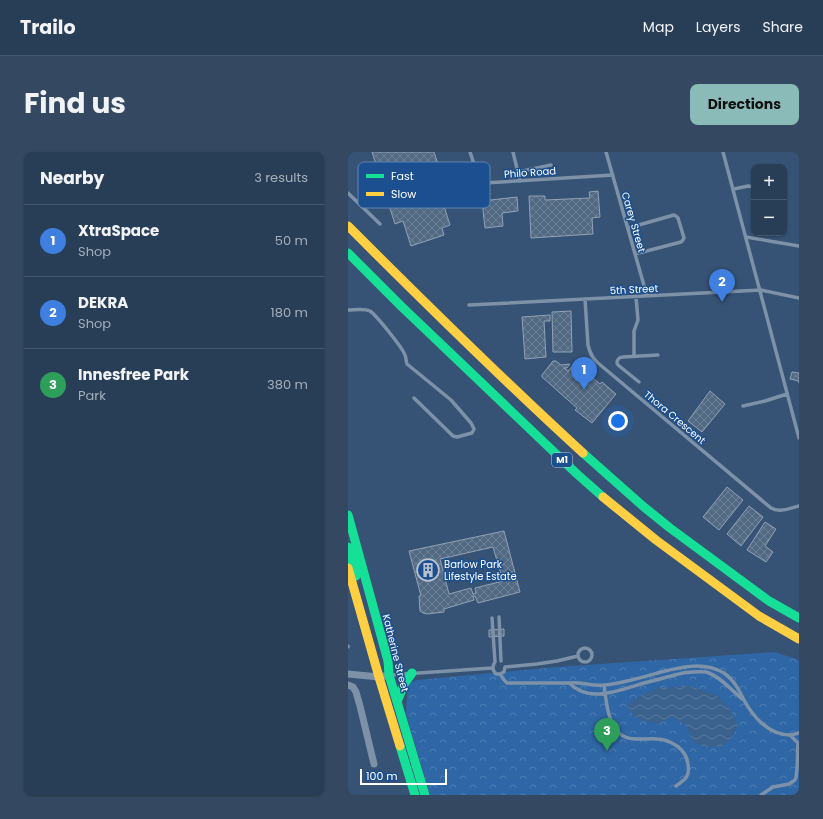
<!DOCTYPE html>
<meta charset="utf-8">
<style>
:root{--surface:#283e57;--page:#344961;--text:#f1f3f6;--muted:#a5aeba;--line:#44576d;--accent:#8bbbb9}
body{margin:0;font-family:Poppins,sans-serif;background:var(--page);color:var(--text)}
.controls{position:absolute;right:12px;top:12px;display:grid;overflow:hidden;border-radius:8px;box-shadow:0 1px 3px #0004}
.controls button{width:36px;height:36px;display:grid;place-items:center;padding:0;border:0;border-bottom:1px solid var(--line);background:var(--surface);color:var(--text);font:20px sans-serif}
.scale{position:absolute;left:12px;bottom:10px;width:87px;box-sizing:border-box;padding-left:4px;border:2px solid #fff;border-top:0;font-size:11px;line-height:14px;white-space:nowrap;color:#fff;-webkit-text-stroke:3px #1b4f8f;paint-order:stroke}
.you{position:absolute;left:270px;top:269px;width:14px;height:14px;margin:-10px;border:3px solid #fff;border-radius:50%;background:#1a73e8;box-shadow:0 0 0 6px #1a73e833}
.badge{display:grid;place-items:center;width:26px;height:26px;border-radius:50%;background:var(--accent);color:#fff;font-size:13px;font-weight:700}
.pin{position:absolute;translate:-50% -33px;filter:drop-shadow(0 1px 2px #0008)}
.pin::after{content:'';position:absolute;top:21px;width:14px;height:12px;background:inherit;clip-path:polygon(0 0,100% 0,50% 100%)}
.list{margin:0;padding:0;list-style:none}
h2{display:flex;justify-content:space-between;align-items:center;height:52px;margin:0;padding:0 16px;font-size:17px}
h2 small{font-size:13px;font-weight:400;color:var(--muted)}
.list li{display:grid;grid-template-columns:26px 1fr auto;gap:12px;align-items:center;box-sizing:border-box;height:72px;padding:0 16px;border-top:1px solid var(--line)}
.list b{display:block;font-size:15px;white-space:nowrap}
.list p{margin:0;font-size:13px;white-space:nowrap;color:var(--muted)}
.list em{font-size:13px;font-style:normal;color:var(--muted)}
.map{position:relative;flex:none;width:451px;height:643px;overflow:hidden;border-radius:8px}
header{display:flex;align-items:center;gap:24px;box-sizing:border-box;height:56px;padding:0 20px;background:var(--surface);border-bottom:1px solid var(--line)}
header strong{font-size:19px}
nav{display:flex;gap:22px;margin-inline-start:auto;font-size:14px}
.intro{display:flex;align-items:center;justify-content:space-between;box-sizing:border-box;height:96px;padding:0 24px}
h1{margin:0;font-size:28px}
.button{padding:10px 18px;border-radius:8px;background:var(--accent);color:#111;font-size:14px;font-weight:700}
main{display:flex;gap:24px;padding:0 24px}
aside{flex:1;background:var(--surface);border-radius:8px;box-shadow:0 1px 3px #0004}
.map>svg:first-child{display:block}
.forest{fill:url(#forest-crowns)}
.water{fill:url(#water-waves)}
.building{fill:url(#building-cross-hatch);stroke:#92a2b6;fill-rule:evenodd}
.lines{fill:none;stroke-linecap:round;stroke-linejoin:round}
.lane{stroke:#7d92a8;stroke-width:3.5}
.street{stroke:#7d92a8;stroke-width:7}
.fast{stroke:#16e098;stroke-width:9}
.slow{stroke:#ffcf43;stroke-width:9}
.labels{text-anchor:middle;stroke-width:3;stroke-linejoin:round;paint-order:stroke}
.shield{fill:#1b4f8f;stroke:#bbcadd;stroke-width:1}
.shield-label{font-size:9px;font-weight:bold;fill:#fff}
.street-label{font-size:10px;fill:#fff;stroke:#1b4f8f}
.poi-label{font-size:10px;fill:#fff;stroke:#1b4f8f;text-anchor:start}
.key{fill:#1b4f8f;stroke:#5f84b1;stroke-width:1}
.key-label{font-size:11px;fill:#fff}
</style>
<header>
<strong>Trailo</strong>
<nav><a>Map</a><a>Layers</a><a>Share</a></nav>
</header>
<div class="intro"><h1>Find us</h1><a class="button">Directions</a></div>
<main>
<aside>
<h2>Nearby<small>3 results</small></h2>
<ul class="list">
<li><span class="badge" style="background:#3f7fe0">1</span><div><b>XtraSpace</b><p>Shop</p></div><em>50 m</em></li>
<li><span class="badge" style="background:#3f7fe0">2</span><div><b>DEKRA</b><p>Shop</p></div><em>180 m</em></li>
<li><span class="badge" style="background:#2e9e5b">3</span><div><b>Innesfree Park</b><p>Park</p></div><em>380 m</em></li>
</ul>
</aside>
<div class="map">
<svg width="451" height="643" viewBox="0 0 451 643">
<defs>
<pattern id="forest-crowns" width="20" height="18" patternUnits="userSpaceOnUse"><rect width="20" height="18" fill="#2f66a5"/><path d="M2 6a3 3 0 1 1 6 0M12 15a3 3 0 1 1 6 0" fill="none" stroke="#4e7db2"/></pattern>
<pattern id="water-waves" width="16" height="10" patternUnits="userSpaceOnUse"><rect width="16" height="10" fill="#3b618d"/><path d="M0 5q4-4 8 0t8 0" fill="none" stroke="#58799e"/></pattern>
<pattern id="building-cross-hatch" width="8" height="8" patternUnits="userSpaceOnUse"><rect width="8" height="8" fill="#526984"/><path d="M0 0l8 8M0 8l8-8" fill="none" stroke="#6c8096"/></pattern>
</defs>
<rect width="100%" height="100%" fill="#365274"/>
<path class="forest" d="M 427,500 L 451,508 L 451,643 L 82,643 L 58,562 L 60,531 L 69,528 L 209,515 Z"/>
<path class="water" d="M 342,534 L 368,543 L 382,557 L 390,574 L 383,587 L 374,594 L 357,595 L 345,590 L 338,573 L 324,565 L 310,572 L 286,565 L 279,553 L 292,544 L 311,536 Z"/>
<path class="building" d="M 24,0 L 86,0 L 102,48 L 95,51 L 102,73 L 94,76 L 96,83 L 63,94 L 55,69 L 47,72 Z
M 250,39 L 252,65 L 244,66 L 245,82 L 183,86 L 181,44 L 197,44 L 197,48 L 242,46 L 241,40 Z
M 169,45 L 170,59 L 154,61 L 155,74 L 137,76 L 134,49 Z
M 223,159 L 224,200 L 205,200 L 204,160 Z
M 202,163 L 202,169 L 196,169 L 198,205 L 177,207 L 174,165 Z
M 205,209 L 208,209 L 213,213 L 222,212 L 219,216 L 216,216 L 220,219 L 227,211 L 252,232 L 254,230 L 268,242 L 244,271 L 227,258 L 229,256 L 194,225 L 194,223 Z
M 444,220 L 451,221 L 451,231 L 451,229 L 442,227 Z
M 362,239 L 377,252 L 354,280 L 340,269 Z
M 379,335 L 395,348 L 371,378 L 355,365 Z
M 401,354 L 415,365 L 393,394 L 379,382 Z
M 417,370 L 428,377 L 417,394 L 425,400 L 418,410 L 399,398 Z
M 156,379 L 172,440 L 130,451 L 127,444 L 125,444 L 126,448 L 96,457 L 96,460 L 79,462 L 75,461 L 72,459 L 71,444 L 73,444 L 61,399 ZM 145,395 L 155,429 L 127,436 L 128,441 L 125,442 L 123,436 L 101,442 L 92,407 Z
M 156,477 L 156,484 L 141,485 L 141,478 Z"/>
<g class="lines">
<path class="lane" d="M 122,0 L 131,27 L 133,30 L 136,31 L 265,23
M 165,0 L 172,29
M 258,0 L 299,144
M 375,0 L 451,286
M 170,20 L 203,13
M 386,37 L 400,34 L 406,35
M 0,41 L 32,72
M 280,76 L 326,63 L 328,64 L 330,66 L 336,86 L 335,88 L 333,90 L 287,102
M 398,85 L 451,94
M 237,147 L 240,193 C 242,201 244,206 250,211 L 423,356 C 432,361 442,356 451,354
M 121,153 L 413,138 L 451,146
M 0,158 C 6,158 16,156 22,159 C 28,163 54,195 57,203 C 58,205 58,209 59,212 L 103,248 L 123,271 L 126,277 L 124,281 L 109,285 L 105,284 L 66,246
M 286,204 L 286,179 L 290,168 L 288,145
M 291,230 L 270,213 L 269,211 C 269,207 272,205 275,205 L 310,203
M 395,254 L 417,249 L 439,242
M 151,465 L 153,509
M 144,466 L 147,510 C 144,514 144,518 148,522 L 152,522 L 156,520 L 157,515
M 0,494 L 0,495
M230 503a7 7 0 1 1 14 0a7 7 0 1 1-14 0Z
M 157,515 L 189,512 L 209,509 L 230,504
M 152,522 L 156,528 L 159,531 L 221,531 C 233,529 244,535 257,533 C 276,531 295,525 313,520 C 325,517 337,514 349,514 C 358,514 369,517 376,521 C 386,528 391,538 396,548 C 405,565 421,583 442,583 C 445,583 448,582 451,581
M 42,523 L 144,516
M 221,531 C 242,552 272,538 296,531 C 309,528 322,524 335,521 C 343,520 350,519 358,520 C 372,524 383,538 394,547
M 256,533 C 258,548 260,573 272,582 C 282,590 297,586 309,587 C 316,587 323,590 329,594 C 336,599 339,604 340,612 C 342,624 338,627 328,634
M 442,583 L 451,592
M 413,643 L 425,635 L 441,632 L 447,628 L 448,625 L 449,617 L 450,591"/>
<path class="street" d="M 0,522 L 31,525 L 41,523
M 0,533 L 5,535 L 8,540 L 12,554 L 26,612"/>
<path class="fast" d="M 0,101 L 53,154 L 229,322 L 255,345
M 235,301 L 296,355 L 322,376 L 421,449 L 451,466
M 0,363 L 40,509 L 41,523 L 77,643
M 0,395 L 8,424
M 49,550 L 56,532 L 64,521
M 52,594 L 67,643"/>
<path class="slow" d="M 0,74 C 77,151 155,228 235,301
M 255,345 L 308,388 L 411,464 L 451,487
M 0,416 L 31,525 L 52,594"/>
</g>
<defs>
<g id="building-ring" transform="scale(1.15)"><circle r="9.5" fill="#1b4f8f" stroke="#b9c2ce" stroke-width="1.5"/><path d="M-4-6H4V6H1V3H-1V6H-4ZM-2.5-4.3h1.7v1.8h-1.7ZM.8-4.3h1.7v1.8H.8ZM-2.5-1h1.7V.8h-1.7ZM.8-1h1.7V.8H.8Z" fill="#b9c2ce"/></g>
</defs>
<g fill-rule="evenodd">
<use href="#building-ring" x="80" y="418"/>
</g>
<g class="labels">
<rect class="shield" x="204" y="301" width="20" height="14" rx="3"/>
<g class="shield-label">
<text x="214" y="311">M1</text>
</g>
<g class="street-label">
<text transform="translate(182 20) rotate(-4)" y="4">Philo Road</text>
<text transform="translate(286 70) rotate(74)" y="4">Carey Street</text>
<text transform="translate(286 137) rotate(-3)" y="4">5th Street</text>
<text transform="translate(327 265) rotate(40)" y="4">Thora Crescent</text>
<text transform="translate(48 501) rotate(76)" y="4">Katherine Street</text>
</g>
<g class="poi-label">
<text x="96" y="416">Barlow Park<tspan x="96" dy="12">Lifestyle Estate</tspan></text>
</g>
</g>
<rect x="10" y="10" width="132" height="46" rx="6" class="key"/>
<rect x="18" y="22" width="18" height="4" fill="#16e098"/>
<rect x="18" y="40" width="18" height="4" fill="#ffcf43"/>
<g class="key-label">
<text x="43" y="28">Fast</text>
<text x="43" y="46">Slow</text>
</g>
</svg>
<div class="controls">
<button>+</button>
<button>−</button>
</div>
<div class="scale">100 m</div>
<div class="you"></div>
<div class="pin badge" style="left:236px;top:238px;background:#3f7fe0">1</div>
<div class="pin badge" style="left:374px;top:150px;background:#3f7fe0">2</div>
<div class="pin badge" style="left:259px;top:599px;background:#2e9e5b">3</div>
</div>
</main>
